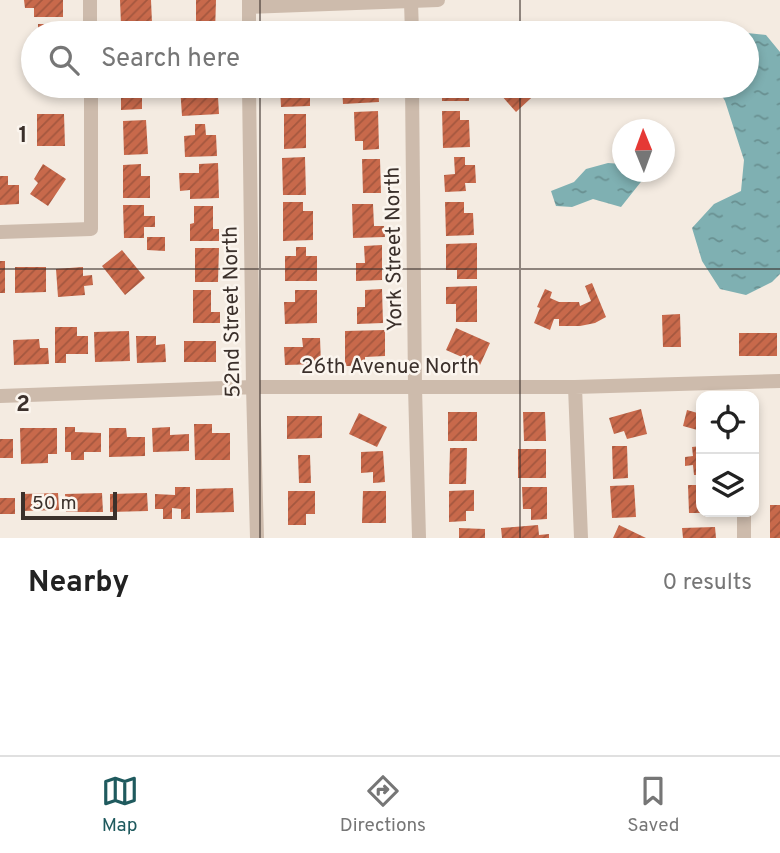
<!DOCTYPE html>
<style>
:root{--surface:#fff;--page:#f2f2f2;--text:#222;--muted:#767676;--line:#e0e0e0;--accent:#1f5a5e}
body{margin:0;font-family:Overpass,sans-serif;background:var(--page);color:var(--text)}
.controls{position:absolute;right:21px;bottom:21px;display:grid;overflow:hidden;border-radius:14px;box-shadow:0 4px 10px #0003}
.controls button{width:63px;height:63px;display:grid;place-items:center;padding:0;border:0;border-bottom:2px solid var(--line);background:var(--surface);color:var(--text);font:35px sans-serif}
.compass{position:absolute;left:612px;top:119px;width:63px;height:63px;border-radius:50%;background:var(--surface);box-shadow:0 4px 10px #0003;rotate:359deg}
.scale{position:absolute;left:21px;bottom:18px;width:96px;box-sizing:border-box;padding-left:7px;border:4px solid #3b302b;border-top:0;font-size:19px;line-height:24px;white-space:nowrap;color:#3b302b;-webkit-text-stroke:5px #fbf5ee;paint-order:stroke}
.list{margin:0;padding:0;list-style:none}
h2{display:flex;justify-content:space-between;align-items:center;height:91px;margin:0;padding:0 28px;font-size:30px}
h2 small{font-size:23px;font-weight:400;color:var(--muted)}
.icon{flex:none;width:38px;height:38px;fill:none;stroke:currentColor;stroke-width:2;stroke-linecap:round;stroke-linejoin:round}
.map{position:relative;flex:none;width:780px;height:538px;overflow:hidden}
.search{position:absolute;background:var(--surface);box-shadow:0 4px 10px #0003;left:21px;right:21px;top:21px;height:77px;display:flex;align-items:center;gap:18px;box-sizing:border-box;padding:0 24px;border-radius:38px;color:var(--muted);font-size:26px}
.sheet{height:217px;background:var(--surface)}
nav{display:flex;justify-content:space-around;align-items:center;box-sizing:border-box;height:98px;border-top:2px solid var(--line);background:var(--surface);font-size:19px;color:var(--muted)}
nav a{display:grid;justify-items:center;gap:4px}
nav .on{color:var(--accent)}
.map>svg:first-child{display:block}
.water{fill:url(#water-ripples)}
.building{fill:url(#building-hatch)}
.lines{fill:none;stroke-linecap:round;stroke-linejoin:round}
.minor{stroke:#cdbbac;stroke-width:14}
.grid{fill:none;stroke:#3b302b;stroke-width:2;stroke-opacity:0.55}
.labels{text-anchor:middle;stroke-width:5;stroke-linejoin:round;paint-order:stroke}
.street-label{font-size:21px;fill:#3b302b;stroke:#fbf5ee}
.grid-label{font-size:23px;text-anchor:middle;font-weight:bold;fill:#3b302b;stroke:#fbf5ee;stroke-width:5;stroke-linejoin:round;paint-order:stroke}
</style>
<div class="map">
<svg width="780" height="538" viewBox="0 0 780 538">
<defs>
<pattern id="water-ripples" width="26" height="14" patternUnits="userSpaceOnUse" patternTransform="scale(1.75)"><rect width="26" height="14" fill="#7fb0b2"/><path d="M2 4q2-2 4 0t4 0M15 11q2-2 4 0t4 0" fill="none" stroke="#699091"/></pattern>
<pattern id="building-hatch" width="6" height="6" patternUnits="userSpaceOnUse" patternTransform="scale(1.75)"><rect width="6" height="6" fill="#c8694b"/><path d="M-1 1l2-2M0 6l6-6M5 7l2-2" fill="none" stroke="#a4573f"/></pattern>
</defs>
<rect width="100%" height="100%" fill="#f4ebe1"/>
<path class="water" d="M 747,33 L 766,35 L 780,52 L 780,274 L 772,282 L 746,295 L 720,289 L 702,261 L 692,228 L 714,204 L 741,191 L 744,160 L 725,101 L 716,86 L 747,86 Z
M 608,163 L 622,164 L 622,172 L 636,172 L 644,178 L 621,207 L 593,199 L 572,207 L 556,206 L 551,191 L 574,182 L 586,169 Z"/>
<path class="building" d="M 24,0 L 63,0 L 63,17 L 34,17 L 34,8 L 25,8 Z
M 120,0 L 151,0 L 152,23 L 121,25 Z
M 196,0 L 216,0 L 215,33 L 196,33 Z
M 686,23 L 687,33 L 642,33 L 642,25 Z
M 38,24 L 63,24 L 63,33 L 38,33 Z
M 472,25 L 472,33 L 441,33 L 441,26 Z
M 379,27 L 379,33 L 341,33 L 340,29 Z
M 279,28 L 316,28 L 316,33 L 279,33 Z
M 121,86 L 152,86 L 152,98 L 142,98 L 142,109 L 121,110 Z
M 180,86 L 208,86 L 209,98 L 218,97 L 219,114 L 182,116 Z
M 280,86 L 310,87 L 310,106 L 281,107 Z
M 342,86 L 378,86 L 379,102 L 343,104 Z
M 442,86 L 469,86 L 469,101 L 442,101 Z
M 493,86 L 544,86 L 516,112 Z
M 378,111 L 379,149 L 363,150 L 363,141 L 355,141 L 354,112 Z
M 442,111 L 460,111 L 460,120 L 469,120 L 470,147 L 443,148 Z
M 37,114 L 64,114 L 65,146 L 37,146 Z
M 284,114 L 306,114 L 306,148 L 284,149 Z
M 146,120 L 148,154 L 124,155 L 123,121 Z
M 195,124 L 205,124 L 206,135 L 216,135 L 217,156 L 185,157 L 184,136 L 195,135 Z
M 305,157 L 306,195 L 283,195 L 282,158 Z
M 454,157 L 465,157 L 465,165 L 475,165 L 476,183 L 465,183 L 466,191 L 445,192 L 444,175 L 455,174 Z
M 362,159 L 380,159 L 381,193 L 363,193 Z
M 218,163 L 219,198 L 190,199 L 190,190 L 180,191 L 179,173 L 199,173 L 199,164 Z
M 43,164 L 66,179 L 48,206 L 30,194 L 38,183 L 34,179 Z
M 141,164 L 141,176 L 150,176 L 150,198 L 123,198 L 123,165 Z
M 0,176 L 8,176 L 8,185 L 19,185 L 19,204 L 0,205 Z
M 283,202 L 303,202 L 303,211 L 313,211 L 313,240 L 283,241 Z
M 445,202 L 464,202 L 464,213 L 473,213 L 474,235 L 446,236 Z
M 352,204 L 373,204 L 374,226 L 384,226 L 385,237 L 353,238 Z
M 123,205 L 144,205 L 144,216 L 155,216 L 155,227 L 144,227 L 144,238 L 124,238 Z
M 194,206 L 213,206 L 213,229 L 219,229 L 219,241 L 190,241 L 190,224 L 194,223 Z
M 147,237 L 165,237 L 165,251 L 147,250 Z
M 477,243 L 477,279 L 457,279 L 457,270 L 446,270 L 446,244 Z
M 382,245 L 382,280 L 356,281 L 356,263 L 365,263 L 364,246 Z
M 296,247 L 306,247 L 306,256 L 317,256 L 317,281 L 285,281 L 285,256 L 296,256 Z
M 195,248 L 219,248 L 218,282 L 195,282 Z
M 122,250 L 145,278 L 125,295 L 102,266 Z
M 0,261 L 5,261 L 5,293 L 0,293 Z
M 15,267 L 46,267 L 46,292 L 15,293 Z
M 83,267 L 83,276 L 92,275 L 93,285 L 84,286 L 85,295 L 58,297 L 56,269 Z
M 592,283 L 606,317 L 595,323 L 580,326 L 559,326 L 559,319 L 554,319 L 550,330 L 534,323 L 540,308 L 537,307 L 545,289 L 552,292 L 550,298 L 559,302 L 579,302 L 580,306 L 591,301 L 585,286 Z
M 477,286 L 477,322 L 456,322 L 456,304 L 446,304 L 446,287 Z
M 382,289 L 383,323 L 357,324 L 357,307 L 365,307 L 365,290 Z
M 193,290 L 211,290 L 211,312 L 220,312 L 220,323 L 193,323 Z
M 295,290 L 317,290 L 317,323 L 285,324 L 284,302 L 295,302 Z
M 680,314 L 681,347 L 663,347 L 662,315 Z
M 55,327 L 77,327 L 77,336 L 88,336 L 88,354 L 66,354 L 66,363 L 55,363 Z
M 456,328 L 490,343 L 480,365 L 446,350 Z
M 385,330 L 385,356 L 365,357 L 365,366 L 345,366 L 345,331 Z
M 129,331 L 130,361 L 95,362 L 94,332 Z
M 739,333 L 777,333 L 777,356 L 739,356 Z
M 136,336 L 156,336 L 156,345 L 165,344 L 166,362 L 137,363 Z
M 302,338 L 320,338 L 321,364 L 285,365 L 284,347 L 303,347 Z
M 39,339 L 40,348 L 48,348 L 49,364 L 14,365 L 13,340 Z
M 184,341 L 216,341 L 216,362 L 184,362 Z
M 641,409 L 647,434 L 627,439 L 624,431 L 614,434 L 609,418 Z
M 687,410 L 701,414 L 701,431 L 683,426 Z
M 448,412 L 477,412 L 477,441 L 448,441 Z
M 523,412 L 545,412 L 546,441 L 524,441 Z
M 359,413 L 387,427 L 377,447 L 349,434 Z
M 287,416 L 322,416 L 322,438 L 287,439 Z
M 194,424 L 212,424 L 212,433 L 230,433 L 230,460 L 195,460 Z
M 65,427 L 75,427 L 75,432 L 101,433 L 101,452 L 84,452 L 84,460 L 71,460 L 71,452 L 65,452 Z
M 170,427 L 170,435 L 189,434 L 189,451 L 153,452 L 152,428 Z
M 20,428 L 57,428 L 57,454 L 48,454 L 48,463 L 21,464 Z
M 109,428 L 126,428 L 127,437 L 145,437 L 145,456 L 109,457 Z
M 0,439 L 13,439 L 13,458 L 0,458 Z
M 612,446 L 627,446 L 628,478 L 613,479 Z
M 701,446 L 701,475 L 694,475 L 693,465 L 685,466 L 685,457 L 693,456 L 692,447 Z
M 450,448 L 467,448 L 466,484 L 449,484 Z
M 518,449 L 546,449 L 546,478 L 518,478 Z
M 383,451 L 385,482 L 373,483 L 373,472 L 361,473 L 361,452 Z
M 298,455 L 310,455 L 311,483 L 299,483 Z
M 634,485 L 636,517 L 612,518 L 610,486 Z
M 688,485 L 701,485 L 701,513 L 689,513 Z
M 175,487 L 190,487 L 190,519 L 181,519 L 181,509 L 172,508 L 172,519 L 163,519 L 163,509 L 155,509 L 155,494 L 175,495 Z
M 522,487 L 547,487 L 547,519 L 531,520 L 531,509 L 523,509 Z
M 233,488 L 234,512 L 196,513 L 196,489 Z
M 474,490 L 474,511 L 466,511 L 466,521 L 449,522 L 449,491 Z
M 288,491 L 315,491 L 315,514 L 306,514 L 306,525 L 288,525 Z
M 363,491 L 386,491 L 386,523 L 362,523 Z
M 58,493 L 59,510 L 21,511 L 21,494 Z
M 102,493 L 103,512 L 66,512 L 65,494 Z
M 147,493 L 148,511 L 110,512 L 110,494 Z
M 0,498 L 15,498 L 15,514 L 0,514 Z
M 770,505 L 780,505 L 780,538 L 770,538 Z
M 538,525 L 539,535 L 549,534 L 549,538 L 502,538 L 501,528 Z
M 619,525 L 646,538 L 613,538 Z
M 715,527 L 716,538 L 683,538 L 682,528 Z
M 459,528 L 485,529 L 485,538 L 459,538 Z"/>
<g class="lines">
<path class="minor" d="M 90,0 L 90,33
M 249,0 L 249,33
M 411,2 L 412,33
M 249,7 L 438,0
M 249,86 L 253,387 L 257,538
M 412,86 L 415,387 L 419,538
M 0,232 L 91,229 L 91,86
M 575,387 L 581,538
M 0,396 L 253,387 L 575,387 L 780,381
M 744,512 L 744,538"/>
</g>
<path class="grid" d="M 260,0 L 260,33M 520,0 L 520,33M 260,86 L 260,538M 520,86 L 520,538M 0,269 L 780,269"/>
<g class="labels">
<g class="street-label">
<text transform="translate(393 249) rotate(-91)" y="7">York Street North</text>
<text transform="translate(231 312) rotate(-91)" y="7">52nd Street North</text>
<text x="390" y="373">26th Avenue North</text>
</g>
</g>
<g class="grid-label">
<text x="23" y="142">1</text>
<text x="23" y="411">2</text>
</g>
</svg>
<div class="controls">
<button><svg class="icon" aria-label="locate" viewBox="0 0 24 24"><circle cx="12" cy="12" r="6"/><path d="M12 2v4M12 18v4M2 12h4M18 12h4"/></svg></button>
<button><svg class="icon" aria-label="layers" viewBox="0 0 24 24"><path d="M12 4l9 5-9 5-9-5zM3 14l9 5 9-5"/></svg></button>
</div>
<svg class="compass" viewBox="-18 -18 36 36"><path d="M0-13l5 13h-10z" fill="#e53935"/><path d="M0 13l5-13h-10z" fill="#767676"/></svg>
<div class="scale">50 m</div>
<div class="search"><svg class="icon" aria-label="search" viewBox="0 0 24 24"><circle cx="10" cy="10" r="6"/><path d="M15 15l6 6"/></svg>Search here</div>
</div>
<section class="sheet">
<h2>Nearby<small>0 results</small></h2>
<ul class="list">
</ul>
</section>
<nav>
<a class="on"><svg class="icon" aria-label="map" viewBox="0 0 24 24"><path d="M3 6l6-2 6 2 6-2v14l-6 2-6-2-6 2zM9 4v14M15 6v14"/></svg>Map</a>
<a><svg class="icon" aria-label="directions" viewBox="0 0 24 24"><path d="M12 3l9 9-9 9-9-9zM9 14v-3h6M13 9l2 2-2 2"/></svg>Directions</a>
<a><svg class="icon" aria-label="saved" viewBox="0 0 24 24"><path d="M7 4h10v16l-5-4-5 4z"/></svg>Saved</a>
</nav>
